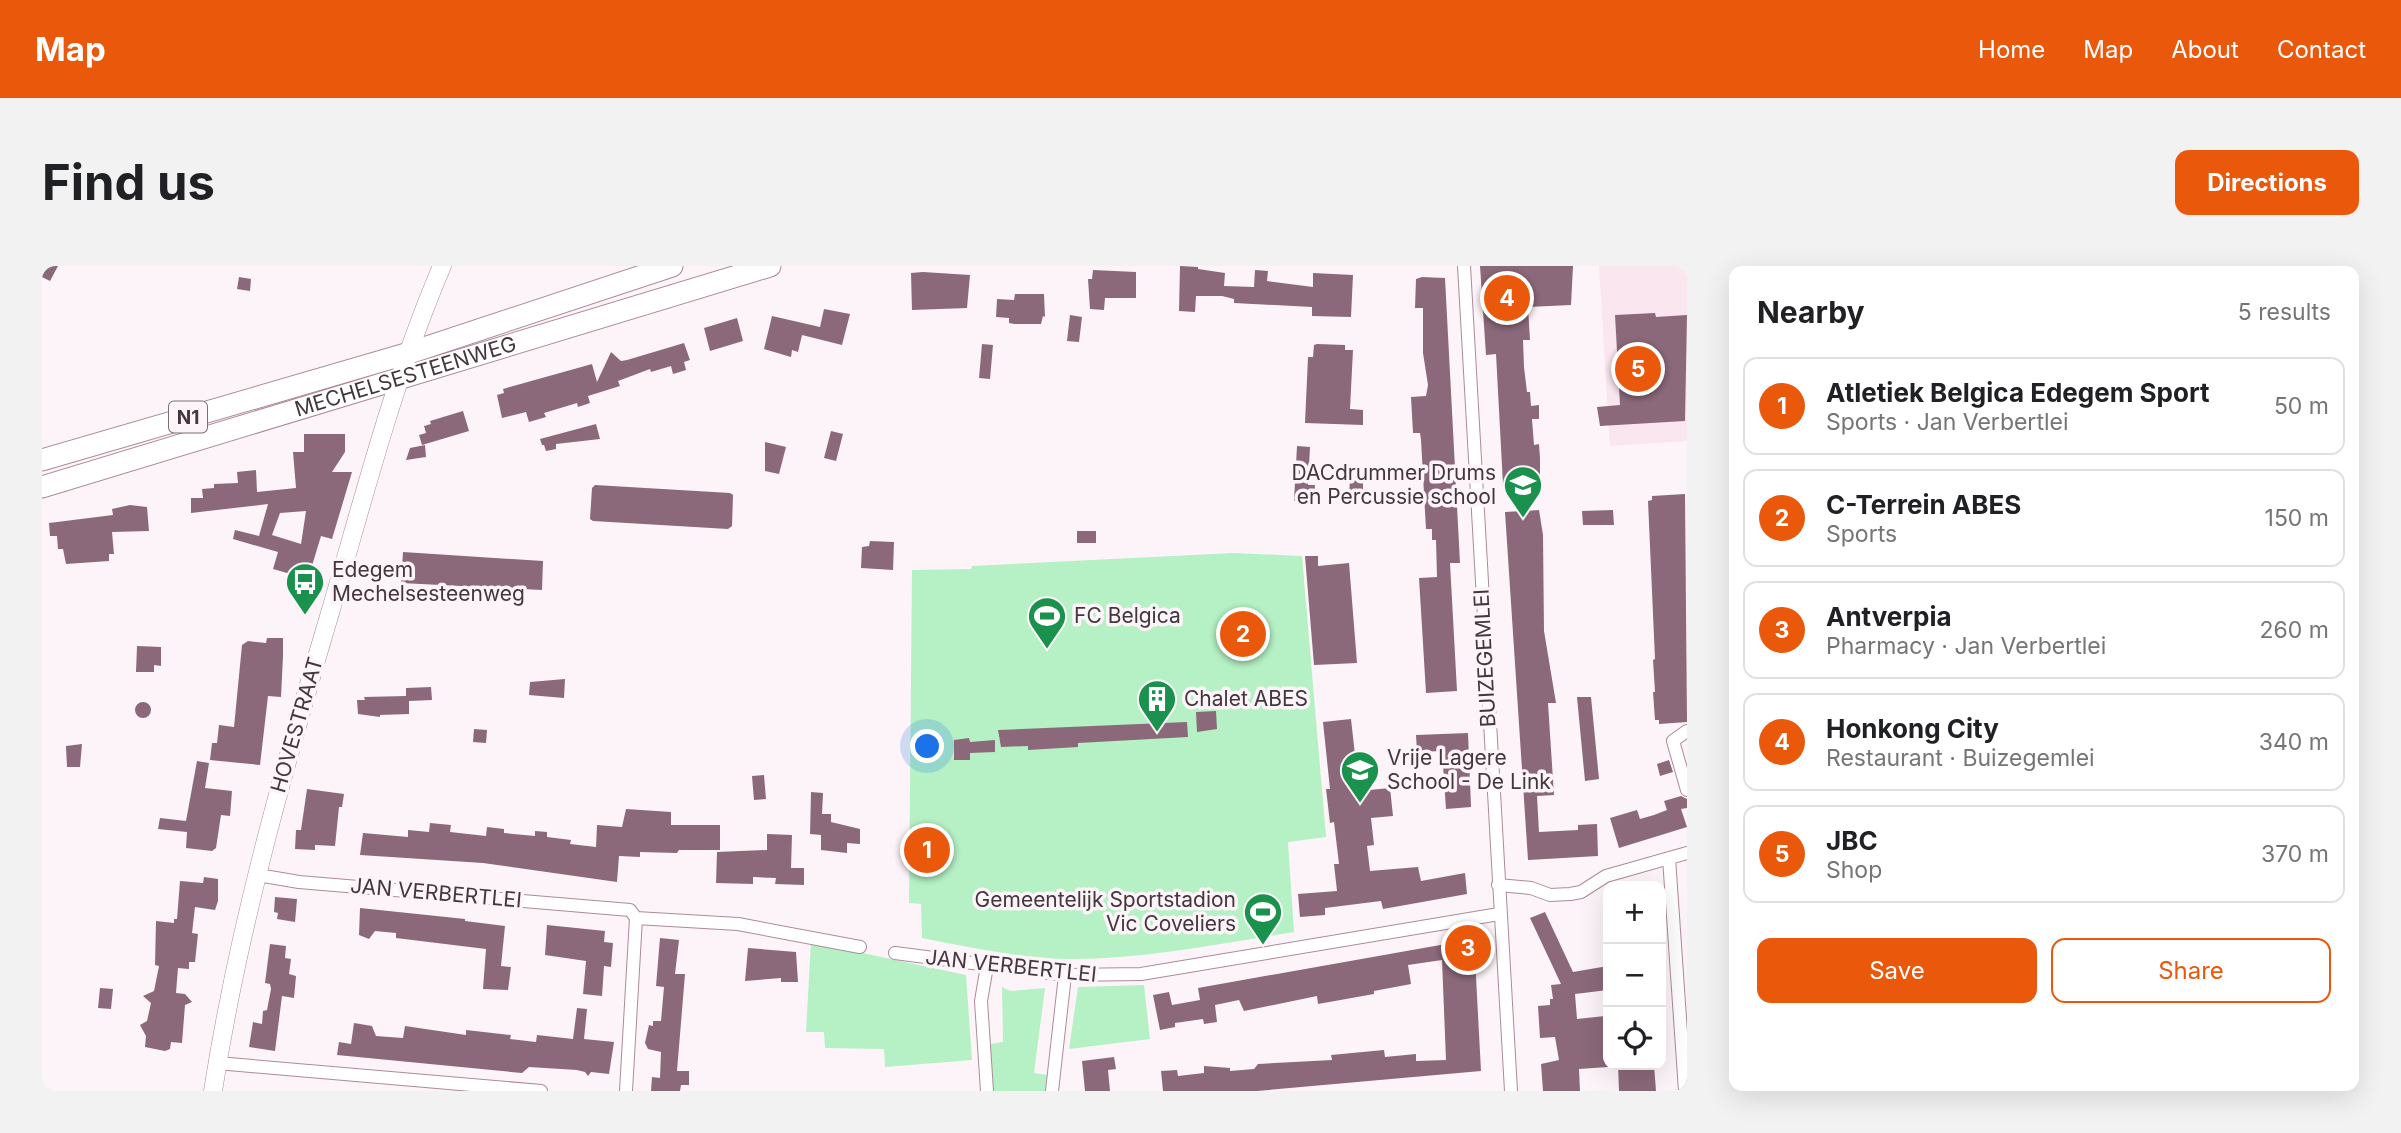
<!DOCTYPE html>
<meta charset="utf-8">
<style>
:root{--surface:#fff;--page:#f2f2f2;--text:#202124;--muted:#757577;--line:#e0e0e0;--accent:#ea580c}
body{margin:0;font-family:Inter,sans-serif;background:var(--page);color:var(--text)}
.controls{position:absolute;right:21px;bottom:21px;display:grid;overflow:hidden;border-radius:14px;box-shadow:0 7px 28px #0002}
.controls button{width:63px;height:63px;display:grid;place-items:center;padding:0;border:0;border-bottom:2px solid var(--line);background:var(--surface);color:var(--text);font:35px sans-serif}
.you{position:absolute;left:886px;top:481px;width:24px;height:24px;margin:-18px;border:5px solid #fff;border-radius:50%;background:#1a73e8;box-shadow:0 0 0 10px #1a73e833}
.badge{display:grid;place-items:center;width:46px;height:46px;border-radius:50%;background:var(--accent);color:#fff;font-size:23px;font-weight:700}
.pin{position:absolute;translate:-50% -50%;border:4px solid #fff;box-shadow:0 2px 7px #0006}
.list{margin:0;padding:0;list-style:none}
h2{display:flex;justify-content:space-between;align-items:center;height:91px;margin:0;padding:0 28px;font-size:30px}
h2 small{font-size:23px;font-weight:400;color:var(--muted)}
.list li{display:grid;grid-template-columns:46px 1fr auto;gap:21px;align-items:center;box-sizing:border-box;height:98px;margin:0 14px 14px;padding:0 14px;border:2px solid var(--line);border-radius:14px}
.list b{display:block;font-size:26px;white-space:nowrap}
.list p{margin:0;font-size:23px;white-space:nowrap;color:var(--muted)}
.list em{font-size:23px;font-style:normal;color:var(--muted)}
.actions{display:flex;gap:14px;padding:21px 28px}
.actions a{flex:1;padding:16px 0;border:2px solid var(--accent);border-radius:14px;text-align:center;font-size:24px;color:var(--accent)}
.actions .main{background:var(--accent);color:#fff}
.icon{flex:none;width:38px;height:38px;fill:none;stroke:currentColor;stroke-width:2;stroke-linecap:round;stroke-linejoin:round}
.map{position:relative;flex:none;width:1645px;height:825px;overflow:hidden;border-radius:14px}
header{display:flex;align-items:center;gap:42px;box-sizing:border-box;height:98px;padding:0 35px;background:var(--accent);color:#fff}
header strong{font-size:33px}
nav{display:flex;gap:38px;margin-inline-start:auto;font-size:24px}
.intro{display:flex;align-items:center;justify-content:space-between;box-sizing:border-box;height:168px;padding:0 42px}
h1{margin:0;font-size:49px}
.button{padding:18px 32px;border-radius:14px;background:var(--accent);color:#fff;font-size:24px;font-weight:700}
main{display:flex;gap:42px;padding:0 42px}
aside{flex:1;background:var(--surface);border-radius:14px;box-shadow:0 7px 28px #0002}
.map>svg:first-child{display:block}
.built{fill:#f9e6ef}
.green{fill:#b5f1c4}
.building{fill:#8b697a;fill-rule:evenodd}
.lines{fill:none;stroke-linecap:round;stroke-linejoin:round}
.street-casing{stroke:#ad8a9b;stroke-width:14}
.secondary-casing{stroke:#ad8a9b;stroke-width:19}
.primary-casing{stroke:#ad8a9b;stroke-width:23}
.street{stroke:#fff;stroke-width:12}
.secondary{stroke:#fff;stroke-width:18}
.primary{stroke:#fff;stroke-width:21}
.labels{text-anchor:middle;stroke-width:7;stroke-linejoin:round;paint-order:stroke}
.shield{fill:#fcf4f8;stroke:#7b6f75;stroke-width:2}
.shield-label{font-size:19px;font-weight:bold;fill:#44363d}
.street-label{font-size:21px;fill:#44363d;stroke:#fcf4f8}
.poi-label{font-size:21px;fill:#44363d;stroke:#fcf4f8;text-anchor:start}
</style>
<header>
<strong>Map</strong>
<nav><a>Home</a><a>Map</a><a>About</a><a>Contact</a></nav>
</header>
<div class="intro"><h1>Find us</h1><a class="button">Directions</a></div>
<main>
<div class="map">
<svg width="1645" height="825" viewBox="0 0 1645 825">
<rect width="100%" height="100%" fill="#fcf4f8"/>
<path class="built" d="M 1557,0 L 1645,0 L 1645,175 L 1568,180 Z"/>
<path class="green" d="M 1192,287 L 1260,290 L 1284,571 L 1246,576 L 1252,666 C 1176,678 1100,694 1023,693 C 975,692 927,681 880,672 L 879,638 L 867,637 L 870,304 L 929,303 L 930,300 Z
M 769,676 L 924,709 L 930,794 L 843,801 L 842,783 L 783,782 L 782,766 L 764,766 Z
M 1102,719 L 1108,773 L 1027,783 L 1036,721 Z
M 960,721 L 969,725 L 1003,722 L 992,807 L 1006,809 L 1005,825 L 951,825 L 948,778 L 961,776 Z"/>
<path class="building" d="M 0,0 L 16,0 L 8,15 L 0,11 Z
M 1138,0 L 1156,1 L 1156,3 L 1183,7 L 1182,20 L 1212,21 L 1213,4 L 1226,5 L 1225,15 L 1271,21 L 1271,7 L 1311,9 L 1309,51 L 1270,50 L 1270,41 L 1192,37 L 1192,33 L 1180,30 L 1154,30 L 1153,46 L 1137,45 Z
M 1438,0 L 1531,0 L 1529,39 L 1486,41 L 1488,74 L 1481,74 L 1482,101 L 1485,126 L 1488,126 L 1489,140 L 1497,139 L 1497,153 L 1490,153 L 1492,179 L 1497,178 L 1498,192 L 1498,212 L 1490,212 L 1491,217 L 1461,219 L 1454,88 L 1444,89 Z
M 1051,4 L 1094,6 L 1094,32 L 1063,32 L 1062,44 L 1048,43 L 1046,13 L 1050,13 Z
M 881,6 L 928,9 L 925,42 L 870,44 L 869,7 Z
M 197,11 L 209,13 L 208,25 L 195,23 Z
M 1380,11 L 1403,12 L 1418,297 L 1408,297 L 1415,425 L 1384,427 L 1377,312 L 1395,311 L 1394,274 L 1390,274 L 1390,263 L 1384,263 L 1379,174 L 1378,167 L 1371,167 L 1369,131 L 1384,130 L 1386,119 L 1381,87 L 1381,42 L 1373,42 L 1374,13 Z
M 973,28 L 1002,28 L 1003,51 L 1001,50 L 999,58 L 972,58 L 967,57 L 967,52 L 954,51 L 955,33 L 972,34 Z
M 782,43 L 808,48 L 800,79 L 760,69 L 756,86 L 750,84 L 749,91 L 722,83 L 730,50 L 778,61 Z
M 1613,47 L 1614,51 L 1645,49 L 1643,155 L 1558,160 L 1555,141 L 1578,139 L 1573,49 Z
M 1028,49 L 1040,51 L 1037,76 L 1025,75 Z
M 695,52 L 701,75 L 668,85 L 662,62 Z
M 642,77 L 648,94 L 642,96 L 644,104 L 631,108 L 629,100 L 609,106 L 608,103 L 576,115 L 578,120 L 546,130 L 548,137 L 536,141 L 535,137 L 502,147 L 504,151 L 487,156 L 484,146 L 460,152 L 455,129 L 462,127 L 461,123 L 550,98 L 555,116 L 569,86 L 579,95 L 585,94 Z
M 940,78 L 951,79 L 948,113 L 937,112 Z
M 1275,78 L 1303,79 L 1303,84 L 1311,84 L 1308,143 L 1321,144 L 1321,159 L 1263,157 L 1266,91 L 1271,91 L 1272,79 Z
M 421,145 L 427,165 L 380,179 L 377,169 L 384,167 L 382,160 L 389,158 L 388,155 Z
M 554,158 L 558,173 L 514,178 L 514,183 L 504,185 L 502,179 L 500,179 L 498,173 Z
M 789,165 L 801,168 L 794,195 L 782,192 Z
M 262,168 L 303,168 L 303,186 L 290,206 L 310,206 L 290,273 L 279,270 L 266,313 L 231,303 L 236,286 L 191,273 L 193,264 L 217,270 L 226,238 L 149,247 L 149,232 L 161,232 L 160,223 L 172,222 L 172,218 L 196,217 L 195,206 L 214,204 L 215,226 L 254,222 L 251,186 L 262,186 ZM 264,245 L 259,278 L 230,269 L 238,247 Z
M 723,176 L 744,181 L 737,208 L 723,205 Z
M 383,179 L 384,191 L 364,194 L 368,182 Z
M 1255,180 L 1268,181 L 1266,219 L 1273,219 L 1272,237 L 1252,235 Z
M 1308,214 L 1321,215 L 1321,229 L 1307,228 Z
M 553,219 L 688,227 L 691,229 L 690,260 L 686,263 L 551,255 L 548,253 L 550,222 Z
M 1643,228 L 1645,456 L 1617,458 L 1617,454 L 1613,454 L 1611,426 L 1613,426 L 1611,394 L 1613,393 L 1606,235 L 1610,234 L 1610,230 Z
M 88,239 L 105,241 L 107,265 L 70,266 L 72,288 L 67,288 L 67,295 L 24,298 L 21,283 L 16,283 L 15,270 L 8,270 L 7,257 L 71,249 L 70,243 Z
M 1497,244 L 1501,269 L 1502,365 L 1514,437 L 1506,437 L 1512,529 L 1495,530 L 1497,566 L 1536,564 L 1536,559 L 1555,558 L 1556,590 L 1486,594 L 1463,246 Z
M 1571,244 L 1572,259 L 1541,259 L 1540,245 Z
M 1035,265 L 1054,265 L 1054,277 L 1035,277 Z
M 828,275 L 852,276 L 851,304 L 819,302 L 820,281 L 827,280 Z
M 361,286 L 501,295 L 500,324 L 359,317 Z
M 1263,290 L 1276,290 L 1276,300 L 1307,297 L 1315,397 L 1272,399 Z
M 225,372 L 241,372 L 241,390 L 239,431 L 226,430 L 218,499 L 168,494 L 170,477 L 175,477 L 177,459 L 192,461 L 200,379 L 206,375 L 224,377 Z
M 95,380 L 119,381 L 119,400 L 112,399 L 112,406 L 94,406 Z
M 523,413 L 522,432 L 487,429 L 488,416 Z
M 389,421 L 390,434 L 367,435 L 367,448 L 338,449 L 338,451 L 316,448 L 315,434 L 323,434 L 322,431 L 364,430 L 364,422 Z
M 1535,431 L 1549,431 L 1557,513 L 1543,515 Z
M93 444a8 8 0 1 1 16 0a8 8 0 1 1-16 0Z
M 1174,445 L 1175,463 L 1155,466 L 1154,446 Z
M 1309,453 L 1317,525 L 1348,522 L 1351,550 L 1329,552 L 1332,579 L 1325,580 L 1328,605 L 1376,601 L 1379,615 L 1423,607 L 1425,628 L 1341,643 L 1339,635 L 1283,642 L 1283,649 L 1258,651 L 1256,628 L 1295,625 L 1292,598 L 1297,598 L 1292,556 L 1288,557 L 1284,523 L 1288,523 L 1281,456 Z
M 1145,456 L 1146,471 L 1036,477 L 1036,481 L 986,484 L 986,480 L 959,481 L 956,464 Z
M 432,463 L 445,464 L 444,477 L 431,476 Z
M 1426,467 L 1429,541 L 1404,543 L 1400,485 L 1375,486 L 1374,469 Z
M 927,472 L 928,476 L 953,474 L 953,486 L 928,487 L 928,494 L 912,494 L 912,474 Z
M 40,478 L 38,501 L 25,501 L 24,480 Z
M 1627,494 L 1631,506 L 1618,510 L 1615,498 Z
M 155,495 L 167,497 L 163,522 L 190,525 L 188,550 L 179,549 L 174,582 L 170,585 L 144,582 L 145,566 L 116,563 L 118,552 L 144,555 Z
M 722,509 L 724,533 L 712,534 L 710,510 Z
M 265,523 L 302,528 L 300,541 L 297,541 L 293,580 L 273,579 L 273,584 L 253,583 L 254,564 L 259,564 Z
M 769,526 L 781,527 L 780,548 L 789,548 L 789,556 L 818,563 L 818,578 L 805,577 L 805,587 L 779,584 L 779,569 L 768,568 Z
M 1639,530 L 1645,533 L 1645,542 L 1639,543 L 1645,561 L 1577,582 L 1568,552 L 1595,544 L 1598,553 L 1612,549 L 1625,544 L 1622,535 Z
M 584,543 L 629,546 L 629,559 L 678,559 L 678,584 L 637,584 L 635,587 L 598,586 L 598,591 L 577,590 L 575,616 L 441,597 L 318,589 L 321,567 L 366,571 L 366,564 L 387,566 L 388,557 L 409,559 L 408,566 L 444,570 L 445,561 L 462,563 L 462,567 L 493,570 L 493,565 L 505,566 L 505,571 L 529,574 L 528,578 L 554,581 L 555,559 L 580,561 Z
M 725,568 L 750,569 L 749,602 L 762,602 L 762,619 L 733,618 L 734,612 L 711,611 L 711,618 L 674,617 L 675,586 L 725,584 Z
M 162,611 L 176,613 L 176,635 L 173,644 L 153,641 L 150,667 L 156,668 L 153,696 L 147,696 L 147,703 L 136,702 L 134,727 L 143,728 L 150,736 L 143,739 L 140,777 L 129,776 L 128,783 L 123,785 L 103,781 L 104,770 L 98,759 L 105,755 L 109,737 L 101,730 L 112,725 L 117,700 L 113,699 L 114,655 L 132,657 L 132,653 L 135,653 L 138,615 L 161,617 Z
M 233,631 L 255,633 L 253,656 L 235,653 L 236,647 L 232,646 Z
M 318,642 L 423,653 L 423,655 L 463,660 L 459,700 L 469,701 L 466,724 L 441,723 L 444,683 L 354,672 L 354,667 L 333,665 L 327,673 L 317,669 Z
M 1503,646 L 1531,706 L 1566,700 L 1566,724 L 1533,728 L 1535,753 L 1563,750 L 1566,759 L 1566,801 L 1537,803 L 1538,825 L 1501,825 L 1499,798 L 1517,794 L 1513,771 L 1498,772 L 1496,740 L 1508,739 L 1508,733 L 1511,733 L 1509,719 L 1519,718 L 1488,652 Z
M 505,659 L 563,665 L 562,676 L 571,677 L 569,701 L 562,700 L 560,730 L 541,728 L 544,695 L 503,689 Z
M 618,672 L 637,674 L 633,708 L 643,708 L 635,805 L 647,805 L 647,819 L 639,819 L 638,825 L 609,825 L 610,811 L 618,812 L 619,786 L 606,783 L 603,777 L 607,759 L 611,760 L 611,755 L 619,755 L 622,721 L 614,720 Z
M 1432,673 L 1439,805 L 1215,825 L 1121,825 L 1119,805 L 1135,804 L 1136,810 L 1162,807 L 1162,800 L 1188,802 L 1188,805 L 1212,803 L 1216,798 L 1290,794 L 1289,789 L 1342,784 L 1343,791 L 1374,788 L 1374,795 L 1404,794 L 1400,694 L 1366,699 L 1369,718 L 1332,725 L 1332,728 L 1276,738 L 1275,730 L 1202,745 L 1197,734 L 1173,739 L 1175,756 L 1162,758 L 1161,753 L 1133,757 L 1133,761 L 1118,764 L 1111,729 L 1127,726 L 1130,739 L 1158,734 L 1156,722 Z
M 228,678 L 244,680 L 243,692 L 249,693 L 247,708 L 254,710 L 252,732 L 240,730 L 233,785 L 207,781 L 211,756 L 220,758 L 221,745 L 225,744 L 229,723 L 228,718 L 223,717 Z
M 706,682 L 754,686 L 756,716 L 739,716 L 739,712 L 703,715 Z
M 58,722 L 71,723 L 69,743 L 56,742 Z
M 535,742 L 545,743 L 542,773 L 572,776 L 567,808 L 549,806 L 546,810 L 543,806 L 535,804 L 487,801 L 480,807 L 295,789 L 297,776 L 309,778 L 312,757 L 330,760 L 334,770 L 361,772 L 363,760 L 424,769 L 424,764 L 469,769 L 468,773 L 494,776 L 495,769 L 531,773 Z
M 1072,791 L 1074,803 L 1066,804 L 1068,825 L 1043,825 L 1040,795 Z
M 1576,799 L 1612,799 L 1614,825 L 1577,825 Z"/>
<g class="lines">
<g class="street-casing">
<path id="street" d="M 1422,0 L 1469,825
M 1645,465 L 1631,475 L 1645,524
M 1627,592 L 1643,825
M 216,609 L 257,616 L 588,644 L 594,652
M 1456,619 L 1489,622 L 1508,629 L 1528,628 L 1539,626 L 1564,610 L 1645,587
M 594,652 L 696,658 L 818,681
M 853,687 L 1023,709 L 1099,708 L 1457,648
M 175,797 L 499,825
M 584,825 L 594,652
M 945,825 L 939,735 L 945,700
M 1010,825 L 1023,709"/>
</g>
<g class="secondary-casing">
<path id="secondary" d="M 171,825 C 196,663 241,505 288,347 C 322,231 352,112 400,0"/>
</g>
<g class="primary-casing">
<g id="primary">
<path d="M 0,194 L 367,87 L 630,0"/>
<path id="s1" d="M 0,221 L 728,0"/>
</g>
</g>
<use href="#street" class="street"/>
<use href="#secondary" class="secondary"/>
<use href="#primary" class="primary"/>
</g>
<defs>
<g id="school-pin" transform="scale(2.0125)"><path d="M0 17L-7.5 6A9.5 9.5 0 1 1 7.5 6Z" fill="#1a924d" stroke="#fcf4f8"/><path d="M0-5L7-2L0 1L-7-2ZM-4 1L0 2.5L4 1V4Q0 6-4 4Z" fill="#fff"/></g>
<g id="bus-pin" transform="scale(2.0125)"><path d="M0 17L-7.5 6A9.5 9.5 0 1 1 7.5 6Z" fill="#1a924d" stroke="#fcf4f8"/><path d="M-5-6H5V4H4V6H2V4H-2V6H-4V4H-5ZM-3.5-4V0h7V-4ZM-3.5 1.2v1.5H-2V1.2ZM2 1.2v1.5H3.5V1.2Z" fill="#fff"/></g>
<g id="stadium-pin" transform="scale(2.0125)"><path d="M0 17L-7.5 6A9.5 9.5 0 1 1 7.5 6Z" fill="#1a924d" stroke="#fcf4f8"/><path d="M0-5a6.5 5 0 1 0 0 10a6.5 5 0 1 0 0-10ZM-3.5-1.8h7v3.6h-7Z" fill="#fff"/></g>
<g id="building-pin" transform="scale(2.0125)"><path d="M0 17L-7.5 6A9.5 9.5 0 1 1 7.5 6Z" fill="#1a924d" stroke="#fcf4f8"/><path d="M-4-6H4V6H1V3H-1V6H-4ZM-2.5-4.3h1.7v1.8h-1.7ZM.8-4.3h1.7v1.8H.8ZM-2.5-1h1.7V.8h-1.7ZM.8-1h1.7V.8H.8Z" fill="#fff"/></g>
</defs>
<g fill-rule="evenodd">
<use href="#school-pin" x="1481" y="219"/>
<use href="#bus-pin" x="263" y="316"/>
<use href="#stadium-pin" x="1005" y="350"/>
<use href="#building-pin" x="1115" y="433"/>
<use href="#school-pin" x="1318" y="504"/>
<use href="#stadium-pin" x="1221" y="646"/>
</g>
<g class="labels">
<rect class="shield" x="127" y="135.5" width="38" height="31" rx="5"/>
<g class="shield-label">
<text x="146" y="158">N1</text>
</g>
<g class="street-label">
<text dy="7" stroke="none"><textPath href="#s1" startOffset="380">MECHELSESTEENWEG</textPath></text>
<text transform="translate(1443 392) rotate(-93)" y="7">BUIZEGEMLEI</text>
<text transform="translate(255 459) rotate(-74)" y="7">HOVESTRAAT</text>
<text transform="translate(394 627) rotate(5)" y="7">JAN VERBERTLEI</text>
<text transform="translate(969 700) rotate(6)" y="7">JAN VERBERTLEI</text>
</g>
<g class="poi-label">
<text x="1454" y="214" text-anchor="end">DACdrummer Drums<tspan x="1454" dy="24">en Percussie school</tspan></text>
<text x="290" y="311">Edegem<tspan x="290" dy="24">Mechelsesteenweg</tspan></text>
<text x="1032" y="357">FC Belgica</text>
<text x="1142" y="440">Chalet ABES</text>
<text x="1345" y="499">Vrije Lagere<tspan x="1345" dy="24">School - De Link</tspan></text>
<text x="1194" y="641" text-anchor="end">Gemeentelijk Sportstadion<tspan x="1194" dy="24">Vic Coveliers</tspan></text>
</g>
</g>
</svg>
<div class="controls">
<button>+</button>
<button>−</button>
<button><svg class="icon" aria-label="locate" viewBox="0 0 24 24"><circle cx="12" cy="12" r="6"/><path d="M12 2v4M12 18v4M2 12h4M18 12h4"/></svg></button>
</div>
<div class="you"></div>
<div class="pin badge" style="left:885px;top:584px">1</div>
<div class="pin badge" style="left:1201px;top:368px">2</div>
<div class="pin badge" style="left:1426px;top:682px">3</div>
<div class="pin badge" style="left:1465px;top:32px">4</div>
<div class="pin badge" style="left:1596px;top:103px">5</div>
</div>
<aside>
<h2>Nearby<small>5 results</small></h2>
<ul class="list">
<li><span class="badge">1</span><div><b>Atletiek Belgica Edegem Sport</b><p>Sports · Jan Verbertlei</p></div><em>50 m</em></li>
<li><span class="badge">2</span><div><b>C-Terrein ABES</b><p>Sports</p></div><em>150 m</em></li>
<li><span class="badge">3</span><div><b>Antverpia</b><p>Pharmacy · Jan Verbertlei</p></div><em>260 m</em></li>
<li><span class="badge">4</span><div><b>Honkong City</b><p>Restaurant · Buizegemlei</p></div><em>340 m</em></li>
<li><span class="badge">5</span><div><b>JBC</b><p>Shop</p></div><em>370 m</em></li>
</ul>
<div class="actions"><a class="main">Save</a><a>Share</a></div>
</aside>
</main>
